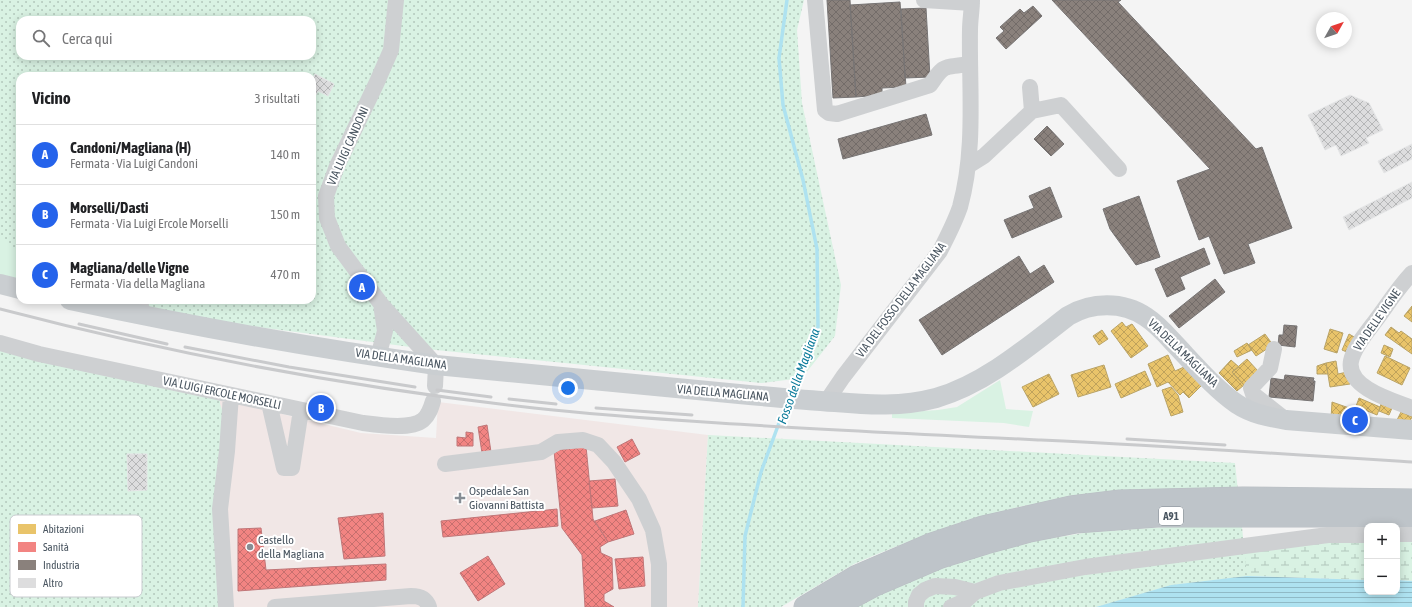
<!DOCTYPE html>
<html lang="it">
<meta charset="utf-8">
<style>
:root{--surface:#fff;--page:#f2f2f2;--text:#202124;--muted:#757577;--line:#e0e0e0;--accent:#2563eb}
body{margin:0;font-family:"Asap Condensed",sans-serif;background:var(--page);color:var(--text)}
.controls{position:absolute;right:12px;bottom:12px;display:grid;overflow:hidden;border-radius:8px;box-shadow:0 2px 10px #0003}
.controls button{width:36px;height:36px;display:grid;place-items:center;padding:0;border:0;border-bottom:1px solid var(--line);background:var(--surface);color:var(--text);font:20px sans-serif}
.compass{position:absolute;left:1316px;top:12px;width:36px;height:36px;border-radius:50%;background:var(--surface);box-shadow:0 2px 10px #0003;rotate:50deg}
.you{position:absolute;left:568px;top:388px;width:14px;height:14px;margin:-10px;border:3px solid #fff;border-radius:50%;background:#1a73e8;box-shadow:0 0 0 6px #1a73e833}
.badge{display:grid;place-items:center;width:26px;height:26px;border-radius:50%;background:var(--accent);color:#fff;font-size:13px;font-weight:700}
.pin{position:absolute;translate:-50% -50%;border:2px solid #fff;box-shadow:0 1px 4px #0006}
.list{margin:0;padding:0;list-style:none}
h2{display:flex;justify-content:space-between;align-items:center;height:52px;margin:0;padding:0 16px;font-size:17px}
h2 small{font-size:13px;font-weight:400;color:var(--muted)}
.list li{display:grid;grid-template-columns:26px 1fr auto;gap:12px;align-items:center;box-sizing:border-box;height:60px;padding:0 16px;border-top:1px solid var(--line)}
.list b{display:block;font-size:15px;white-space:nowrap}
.list p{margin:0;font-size:13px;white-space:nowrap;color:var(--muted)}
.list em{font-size:13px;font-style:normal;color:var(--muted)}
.icon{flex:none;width:22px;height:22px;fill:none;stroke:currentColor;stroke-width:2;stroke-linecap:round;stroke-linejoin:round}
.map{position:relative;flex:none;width:1412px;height:607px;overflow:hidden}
.search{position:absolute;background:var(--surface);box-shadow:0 2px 10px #0003;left:16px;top:16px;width:300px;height:44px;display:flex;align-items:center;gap:10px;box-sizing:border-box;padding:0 14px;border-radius:12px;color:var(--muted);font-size:15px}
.panel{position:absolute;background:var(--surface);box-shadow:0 2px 10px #0003;left:16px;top:72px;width:300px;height:232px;border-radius:12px}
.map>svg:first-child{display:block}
.medical{fill:#f1e7e6}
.grass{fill:#d9f2e3}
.wetland{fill:url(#wetland-marsh)}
.park{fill:url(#park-dots);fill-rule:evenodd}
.water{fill:url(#water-rules)}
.homes{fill:url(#homes-cross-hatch);stroke:#b9a367}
.health{fill:url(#health-cross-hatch);stroke:#c07678}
.industry{fill:url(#industry-cross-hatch);stroke:#777474}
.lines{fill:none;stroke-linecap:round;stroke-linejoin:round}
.stream{stroke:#aee2f0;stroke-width:3.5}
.building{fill:url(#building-cross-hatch);stroke:#e5e6e7}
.highway-casing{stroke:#b9bec3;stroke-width:23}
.minor{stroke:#ced0d2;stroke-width:16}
.major{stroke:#caced1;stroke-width:20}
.highway{stroke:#bec4c9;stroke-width:22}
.rail{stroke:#c9cacc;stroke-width:3}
.poi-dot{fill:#868d94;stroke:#fff;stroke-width:1.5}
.labels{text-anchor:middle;stroke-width:4;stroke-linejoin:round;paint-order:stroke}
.shield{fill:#fff;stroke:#808990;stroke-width:1}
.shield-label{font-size:11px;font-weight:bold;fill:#4a5661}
.street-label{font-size:12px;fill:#4a5661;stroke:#fff}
.poi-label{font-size:12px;fill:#4a5661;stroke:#fff;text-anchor:start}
.water-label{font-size:13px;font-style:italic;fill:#0c7c9b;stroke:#fff}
.key{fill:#fff;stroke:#c9ccd0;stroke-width:1}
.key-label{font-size:11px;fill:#4a5661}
</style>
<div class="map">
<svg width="1412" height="607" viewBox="0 0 1412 607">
<defs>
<pattern id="wetland-marsh" width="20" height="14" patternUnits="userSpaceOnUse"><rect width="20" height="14" fill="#d9f2e3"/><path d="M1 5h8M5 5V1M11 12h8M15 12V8" fill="none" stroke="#b2c7bb"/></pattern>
<pattern id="park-dots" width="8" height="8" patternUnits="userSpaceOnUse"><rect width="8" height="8" fill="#d9f2e3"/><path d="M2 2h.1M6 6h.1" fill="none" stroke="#b2c7bb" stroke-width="1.8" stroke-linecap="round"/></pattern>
<pattern id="water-rules" width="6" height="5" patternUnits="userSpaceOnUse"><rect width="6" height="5" fill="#aee2f0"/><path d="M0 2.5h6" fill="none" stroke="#90bac6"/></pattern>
<pattern id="homes-cross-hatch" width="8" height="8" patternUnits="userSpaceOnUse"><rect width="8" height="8" fill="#e9c46a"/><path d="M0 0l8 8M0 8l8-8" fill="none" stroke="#bfa25b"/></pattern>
<pattern id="health-cross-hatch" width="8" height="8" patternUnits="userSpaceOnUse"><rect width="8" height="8" fill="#f28482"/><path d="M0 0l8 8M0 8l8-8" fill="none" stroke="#c66f6e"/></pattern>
<pattern id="industry-cross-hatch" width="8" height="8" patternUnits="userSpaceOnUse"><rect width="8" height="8" fill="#8a817c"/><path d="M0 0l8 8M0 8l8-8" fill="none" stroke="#736c69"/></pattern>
<pattern id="building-cross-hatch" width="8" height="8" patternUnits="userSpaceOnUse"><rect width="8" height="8" fill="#ddddde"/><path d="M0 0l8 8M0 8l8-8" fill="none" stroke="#b5b6b7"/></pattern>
</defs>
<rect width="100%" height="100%" fill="#f4f4f4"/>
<path class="medical" d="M 220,399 L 361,433 L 436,438 L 438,402 L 708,435 L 698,607 L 217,607 L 220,490 L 225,418 L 219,404 Z"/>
<path class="grass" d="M 20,181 L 20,281 L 0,276 L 0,187 Z
M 1000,380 L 1006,409 L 1033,411 L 1029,427 L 1004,423 L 892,418 L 892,413 L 938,410 L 957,407 Z"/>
<path class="wetland" d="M 1367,538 L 1367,580 L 1247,576 L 1171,585 L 1096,607 L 980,607 L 1109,568 Z
M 1397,538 L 1412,538 L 1412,581 L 1397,580 Z"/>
<path class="park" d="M 0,0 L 804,0 L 797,30 L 802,103 L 841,285 L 835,336 L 802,378 L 761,383 L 426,349 L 144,312 L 121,300 L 312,300 L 312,76 L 20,76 L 20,252 L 0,238 ZM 20,20 L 312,20 L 312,56 L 20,56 Z
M 0,348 L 220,399 L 220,404 L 225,418 L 218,607 L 0,607 Z
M 708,435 L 1235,463 L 1238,491 L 1060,500 L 1023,506 L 968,520 L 925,535 L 875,555 L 854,564 L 781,607 L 698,607 Z
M 1166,527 L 1242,527 L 1247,576 L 1171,585 L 1096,607 L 854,607 L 922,575 L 980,555 L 1040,540 L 1090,532 Z"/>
<path class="water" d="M 1247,576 L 1367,580 L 1367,592 L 1397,592 L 1397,580 L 1412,581 L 1412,607 L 1096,607 L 1171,585 Z"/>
<path class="homes" d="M 1412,306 L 1412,322 L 1404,316 Z
M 1122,322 L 1126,327 L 1132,324 L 1148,346 L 1131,358 L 1111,331 Z
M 1391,327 L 1399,333 L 1401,331 L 1412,339 L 1412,354 L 1385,335 Z
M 1330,329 L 1343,333 L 1337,353 L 1324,349 Z
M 1102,330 L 1108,339 L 1099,345 L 1093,336 Z
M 1265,334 L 1273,345 L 1256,356 L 1248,345 Z
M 1349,334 L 1356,338 L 1349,353 L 1342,350 Z
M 1247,343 L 1252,350 L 1237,357 L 1234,351 Z
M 1384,345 L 1393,349 L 1390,357 L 1381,353 Z
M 1168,355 L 1175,371 L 1184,367 L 1202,385 L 1189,398 L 1183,392 L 1180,395 L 1168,382 L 1157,387 L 1148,364 Z
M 1385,356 L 1410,368 L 1402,385 L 1377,373 Z
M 1247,359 L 1258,371 L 1244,385 L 1232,372 Z
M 1231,360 L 1239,367 L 1232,372 L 1244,385 L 1237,391 L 1219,373 Z
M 1336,361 L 1338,374 L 1347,372 L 1350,384 L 1330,387 L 1326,363 Z
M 1326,363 L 1328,374 L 1317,374 L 1317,366 Z
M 1104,365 L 1111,387 L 1078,397 L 1071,375 Z
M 1145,371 L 1151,385 L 1121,398 L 1115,384 Z
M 1049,374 L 1059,394 L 1033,407 L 1022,387 Z
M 1171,387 L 1178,395 L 1183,412 L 1171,416 L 1162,390 Z
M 1359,398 L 1380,407 L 1377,415 L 1365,410 L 1363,415 L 1354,412 Z
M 1332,402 L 1352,409 L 1349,421 L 1331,419 Z
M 1381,404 L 1392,408 L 1389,415 L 1379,411 Z
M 1401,412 L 1412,417 L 1409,423 L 1396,422 Z"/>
<path class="health" d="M 487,425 L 491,452 L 482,453 L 478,427 Z
M 466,432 L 473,433 L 473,446 L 457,446 L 457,437 L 466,438 Z
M 632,439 L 640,454 L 625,462 L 617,447 Z
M 586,446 L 593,519 L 608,542 L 600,547 L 601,553 L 612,558 L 613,589 L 604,594 L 604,601 L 614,607 L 585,607 L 582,555 L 562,528 L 554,451 Z
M 615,479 L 618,506 L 592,508 L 589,481 Z
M 557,509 L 558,526 L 443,537 L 441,521 Z
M 626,510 L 634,534 L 608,542 L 595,521 Z
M 383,513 L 385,556 L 344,559 L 338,518 Z
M 261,528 L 266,570 L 386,564 L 386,580 L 238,591 L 238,529 Z
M 488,556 L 505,584 L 478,601 L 460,573 Z
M 643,557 L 645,586 L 619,589 L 615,559 Z"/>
<path class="industry" d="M 827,0 L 850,0 L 856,97 L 833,98 Z
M 1052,0 L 1121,0 L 1118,2 L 1256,149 L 1262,147 L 1292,228 L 1248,244 L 1255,263 L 1224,274 L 1209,236 L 1199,240 L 1177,181 L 1210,169 Z
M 900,2 L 906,87 L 882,88 L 882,95 L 856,97 L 850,5 Z
M 1033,6 L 1042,16 L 1006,49 L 996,38 L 1004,31 L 1000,27 L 1020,9 L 1024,13 Z
M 926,8 L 930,77 L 905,78 L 901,9 Z
M 926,114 L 932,135 L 843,159 L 838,139 Z
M 1047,126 L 1064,144 L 1051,156 L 1034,139 Z
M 1050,187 L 1062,217 L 1012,238 L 1004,220 L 1034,208 L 1029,196 Z
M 1139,196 L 1160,257 L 1136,265 L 1110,229 L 1103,209 Z
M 1204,248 L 1210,264 L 1180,277 L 1185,289 L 1167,297 L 1155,269 Z
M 1019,256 L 1030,274 L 1044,265 L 1054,282 L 942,355 L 919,320 Z
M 1215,279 L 1225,292 L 1179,328 L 1169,316 Z
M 1284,325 L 1297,326 L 1295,347 L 1278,345 L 1279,335 L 1283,335 Z
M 1285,375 L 1314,378 L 1313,381 L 1315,381 L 1313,401 L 1269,397 L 1271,378 L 1284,380 Z"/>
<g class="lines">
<path class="stream" d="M 787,0 L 779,58 L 783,105 L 803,180 L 817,249 L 818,327 L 790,393
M 743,607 L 745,536 L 761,472 L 786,404"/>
</g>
<path class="building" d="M 315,74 L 334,84 L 328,96 L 318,91 L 312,102 L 312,80 Z
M 1350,95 L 1369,103 L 1383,130 L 1366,138 L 1369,143 L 1341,156 L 1336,145 L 1325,150 L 1308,115 Z
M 1412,144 L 1412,159 L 1384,173 L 1378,161 Z
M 1412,182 L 1412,198 L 1349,230 L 1343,217 Z
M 127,454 L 147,454 L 147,490 L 128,491 Z"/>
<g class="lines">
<g class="highway-casing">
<path id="highway" d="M 805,607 L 857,576 L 929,545 L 983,527 L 1071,507 L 1120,501 L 1243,498 L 1412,500
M 834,607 L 873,586 L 941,557 L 986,543 L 1030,531 L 1076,522 L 1157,516 L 1412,516"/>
</g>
<path class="minor" d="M 396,0 L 391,50 L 377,82 L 337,166 L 326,196 L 327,218 L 338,246 L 381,304 L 436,365 L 435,386
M 815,0 L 825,110 L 829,113 L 837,114 L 930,85 C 934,80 937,74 942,70 C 946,66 963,65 970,64
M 924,0 L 972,3
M 1030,87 L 1032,111
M 968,166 L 984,156 L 1032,111 L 1061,105 L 1119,169
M 1412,273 C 1397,289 1386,307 1373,324 C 1365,335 1354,347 1351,361 C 1346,388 1394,401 1412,408
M 139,300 L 144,316
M 0,343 L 39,354 L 363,423 C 378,425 411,430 423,420 C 429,415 431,408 433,401
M 1274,349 L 1270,368 L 1251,388 L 1253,394 L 1286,420
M 378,357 L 385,331 L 381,304
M 826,402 L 843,377 L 940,251 C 947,237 955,222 960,207 C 976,149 969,89 970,30 C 970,20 972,10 972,0
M 269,403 L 284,468 L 292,468 L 301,410
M 445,464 L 541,452 L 558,442 L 583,440 L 598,445 L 614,462 L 639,499 L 653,530 L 659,564 L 659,607
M 1397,534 L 1412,534
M 226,607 L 220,509 L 227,451 L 231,395
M 275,607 L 411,596 C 420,596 426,598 429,607
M 916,607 L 916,602 L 919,595 L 925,590 L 935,586 L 955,587 L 975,592 L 999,583 L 1085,567 L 1328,535 L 1367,535
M 951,607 L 965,601 L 975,592"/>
<path class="major" d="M 0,284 L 20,289
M 70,300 C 191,326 313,348 436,365 C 537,375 638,385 739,394 C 771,397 803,400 835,402 C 869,405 902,407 936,398 C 985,384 1029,346 1068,316 C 1091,302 1123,301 1146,317 C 1157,324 1165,333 1173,342 C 1193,363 1214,388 1237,404 C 1252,414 1269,417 1286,420 L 1412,430"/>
<use href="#highway" class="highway"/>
<path class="rail" d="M 0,309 C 176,355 354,388 534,408 C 596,415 657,419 719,423 C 826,430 934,435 1041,440 C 1165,446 1288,454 1412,462
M 79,324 L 167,344
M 185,347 L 289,367 L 415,387
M 437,390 L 491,397
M 509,399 L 556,404
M 596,408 L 692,415
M 1127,439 L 1225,445"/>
</g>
<g class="poi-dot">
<path d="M458 492h4v4h4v4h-4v4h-4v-4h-4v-4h4z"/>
<circle cx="250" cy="547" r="4"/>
</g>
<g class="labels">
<rect class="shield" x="1159" y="507" width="24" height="18" rx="3"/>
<g class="shield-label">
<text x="1171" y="520">A91</text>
</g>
<g class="street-label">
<text transform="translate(348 146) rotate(-66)" y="4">VIA LUIGI CANDONI</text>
<text transform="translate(901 300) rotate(-53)" y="4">VIA DEL FOSSO DELLA MAGLIANA</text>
<text transform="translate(1377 320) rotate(-55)" y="4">VIA DELLE VIGNE</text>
<text transform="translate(1183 353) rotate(44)" y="4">VIA DELLA MAGLIANA</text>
<text transform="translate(401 359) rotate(8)" y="4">VIA DELLA MAGLIANA</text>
<text transform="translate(222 393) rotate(12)" y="4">VIA LUIGI ERCOLE MORSELLI</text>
<text transform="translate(723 393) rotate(5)" y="4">VIA DELLA MAGLIANA</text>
</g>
<g class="poi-label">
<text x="469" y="495">Ospedale San<tspan x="469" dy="14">Giovanni Battista</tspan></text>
<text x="258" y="544">Castello<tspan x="258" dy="14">della Magliana</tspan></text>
</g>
<g class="water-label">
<text transform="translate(798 376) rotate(-70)" y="5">Fosso della Magliana</text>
</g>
</g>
<rect x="10" y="515" width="132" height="82" rx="6" class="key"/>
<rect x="18" y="524" width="18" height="10" fill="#e9c46a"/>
<rect x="18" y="542" width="18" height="10" fill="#f28482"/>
<rect x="18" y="560" width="18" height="10" fill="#8a817c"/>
<rect x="18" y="578" width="18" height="10" fill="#ddddde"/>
<g class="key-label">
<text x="43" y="533">Abitazioni</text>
<text x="43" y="551">Sanità</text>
<text x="43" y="569">Industria</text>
<text x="43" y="587">Altro</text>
</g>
</svg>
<div class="controls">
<button>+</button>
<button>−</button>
</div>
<svg class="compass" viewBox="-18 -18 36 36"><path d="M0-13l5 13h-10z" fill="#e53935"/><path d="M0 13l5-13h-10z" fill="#757577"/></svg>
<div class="you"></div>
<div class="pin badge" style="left:362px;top:287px">A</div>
<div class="pin badge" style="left:321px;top:408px">B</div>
<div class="pin badge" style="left:1355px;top:420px">C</div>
<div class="search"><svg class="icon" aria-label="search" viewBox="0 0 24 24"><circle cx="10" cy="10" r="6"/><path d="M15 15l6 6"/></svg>Cerca qui</div>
<section class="panel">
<h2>Vicino<small>3 risultati</small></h2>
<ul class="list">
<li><span class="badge">A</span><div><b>Candoni/Magliana (H)</b><p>Fermata · Via Luigi Candoni</p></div><em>140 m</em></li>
<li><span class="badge">B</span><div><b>Morselli/Dasti</b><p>Fermata · Via Luigi Ercole Morselli</p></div><em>150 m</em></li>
<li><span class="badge">C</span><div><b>Magliana/delle Vigne</b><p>Fermata · Via della Magliana</p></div><em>470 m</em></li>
</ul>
</section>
</div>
